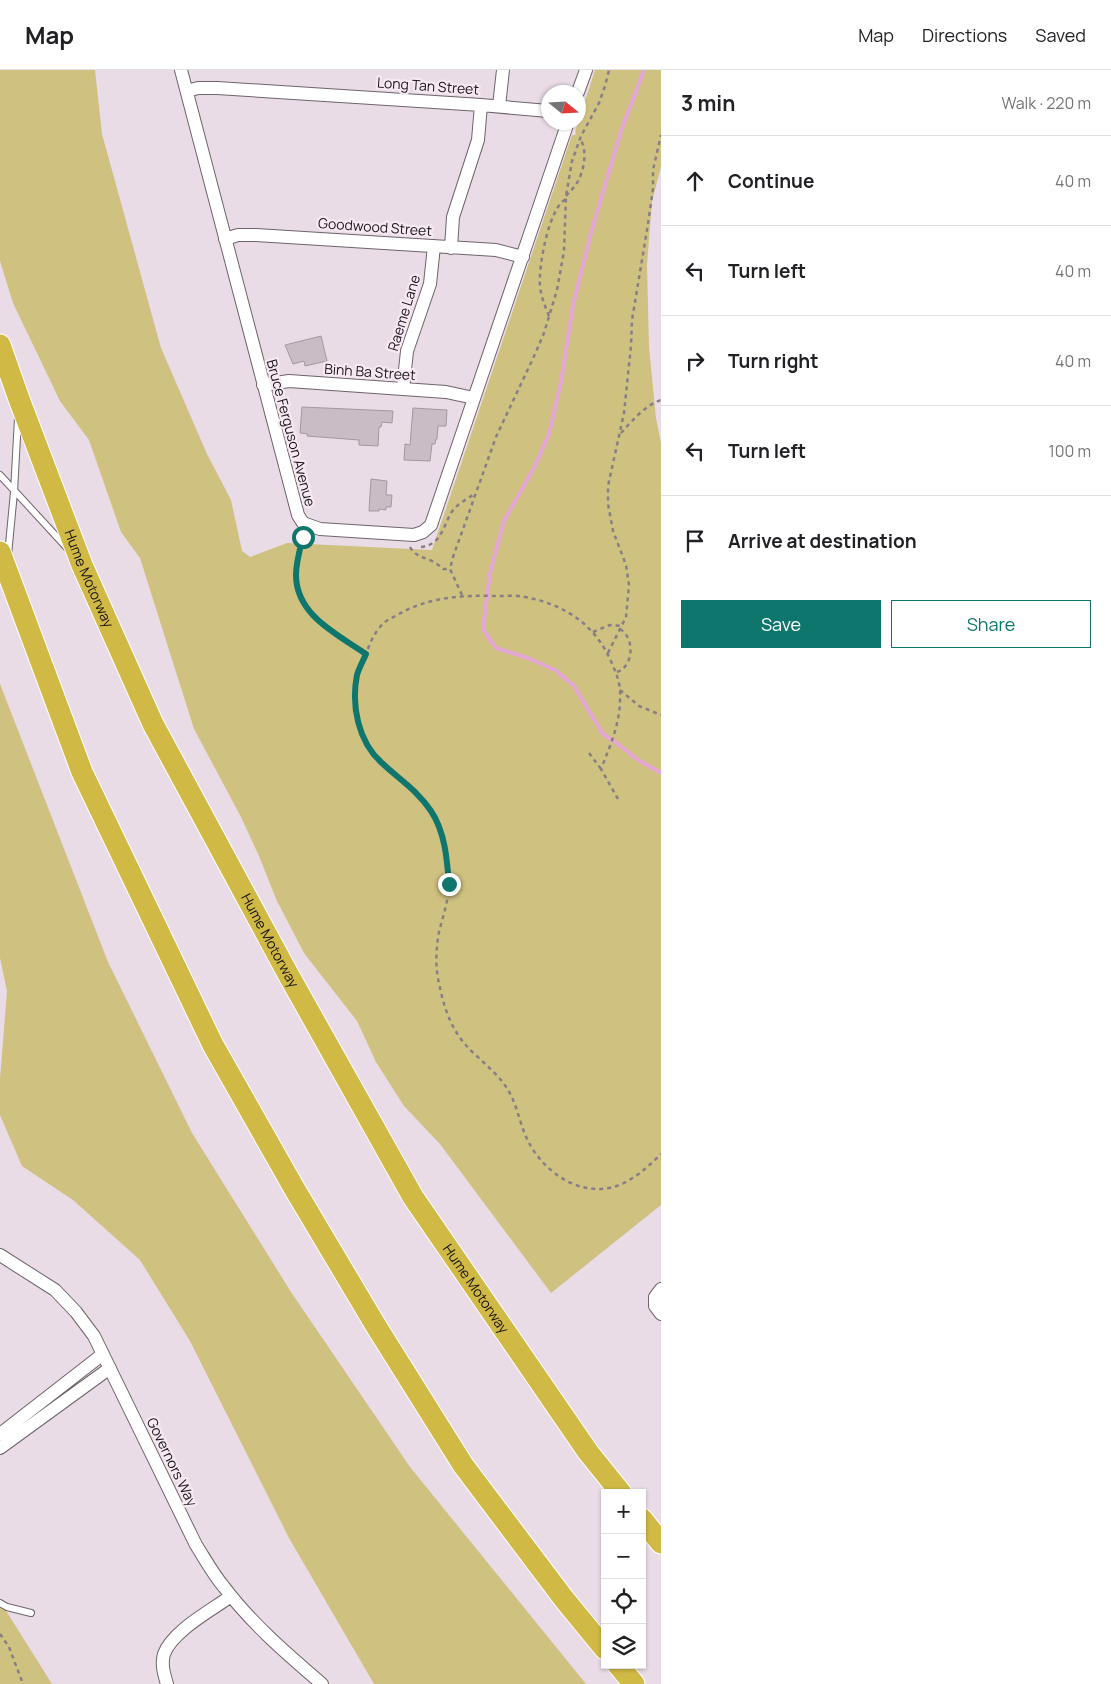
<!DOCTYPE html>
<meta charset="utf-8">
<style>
:root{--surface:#fff;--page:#f6f6f6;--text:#202124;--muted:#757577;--line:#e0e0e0;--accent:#0f766e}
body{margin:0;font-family:Manrope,sans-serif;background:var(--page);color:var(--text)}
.controls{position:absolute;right:15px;bottom:15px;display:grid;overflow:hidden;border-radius:0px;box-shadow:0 1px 4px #0004}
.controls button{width:45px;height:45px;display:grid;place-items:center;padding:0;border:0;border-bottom:1px solid var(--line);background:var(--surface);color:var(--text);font:25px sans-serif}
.compass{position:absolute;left:541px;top:15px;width:45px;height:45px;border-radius:50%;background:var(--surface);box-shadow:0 1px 4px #0004;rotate:108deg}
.stop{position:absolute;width:15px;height:15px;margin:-11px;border:4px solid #0f766e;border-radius:50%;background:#fff}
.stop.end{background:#0f766e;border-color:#fff;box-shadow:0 1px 5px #0008}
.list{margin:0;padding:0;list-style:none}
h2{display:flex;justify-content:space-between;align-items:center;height:65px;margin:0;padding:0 20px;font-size:21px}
h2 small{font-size:16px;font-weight:400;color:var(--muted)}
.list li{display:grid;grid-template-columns:32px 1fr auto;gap:15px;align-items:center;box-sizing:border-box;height:90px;padding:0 20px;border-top:1px solid var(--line)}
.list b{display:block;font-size:19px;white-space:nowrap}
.list em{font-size:16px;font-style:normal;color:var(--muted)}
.actions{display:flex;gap:10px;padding:15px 20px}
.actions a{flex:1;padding:11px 0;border:1px solid var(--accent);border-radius:0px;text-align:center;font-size:18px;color:var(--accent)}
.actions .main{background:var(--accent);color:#fff}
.icon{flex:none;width:28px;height:28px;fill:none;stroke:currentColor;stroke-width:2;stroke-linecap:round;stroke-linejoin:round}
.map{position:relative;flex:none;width:661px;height:1614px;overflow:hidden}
header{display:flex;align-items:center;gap:30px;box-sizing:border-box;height:70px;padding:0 25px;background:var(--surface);border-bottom:1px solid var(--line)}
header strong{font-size:24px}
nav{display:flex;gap:28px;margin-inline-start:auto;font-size:18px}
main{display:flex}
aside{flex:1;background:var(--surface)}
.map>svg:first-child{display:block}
.green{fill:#cfc180}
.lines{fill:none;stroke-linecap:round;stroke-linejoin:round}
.stream{stroke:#e4a7d6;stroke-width:4}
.building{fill:#c9bcc5;stroke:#a497a1}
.service-casing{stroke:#6f636c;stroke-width:8}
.minor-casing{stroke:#6f636c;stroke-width:14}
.motorway-casing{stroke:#fff;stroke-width:23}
.path{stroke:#887f86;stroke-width:2.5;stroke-dasharray:4 4;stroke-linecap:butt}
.service{stroke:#fff;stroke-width:6}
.minor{stroke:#fff;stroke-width:12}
.motorway{stroke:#d1b945;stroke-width:21}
.route{stroke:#0f766e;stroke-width:6}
.labels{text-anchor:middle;stroke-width:4.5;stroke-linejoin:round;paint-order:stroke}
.street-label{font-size:14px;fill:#181317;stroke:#f6e9f3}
</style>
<header>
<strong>Map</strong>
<nav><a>Map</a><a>Directions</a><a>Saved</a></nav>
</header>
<main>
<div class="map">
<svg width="661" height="1614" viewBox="0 0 661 1614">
<rect width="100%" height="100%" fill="#e9dce6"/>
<path class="green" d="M 0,0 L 95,0 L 102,64 L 161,278 L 207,384 L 231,430 L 242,481 L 250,487 L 287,473 L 432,480 L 572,65 L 575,65 L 576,62 L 575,62 L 595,0 L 661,0 L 661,97 L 652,131 L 647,195 L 649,277 L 656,348 L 661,373 L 661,1135 L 551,1223 L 440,1074 L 404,1036 L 376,992 L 357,951 L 304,883 L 277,831 L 259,786 L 241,747 L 194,659 L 140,488 L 121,462 L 89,370 L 60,331 L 13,233 L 0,191 Z
M 0,614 L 108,892 L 192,1063 L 291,1222 L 410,1397 L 586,1614 L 374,1614 L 289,1468 L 190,1271 L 140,1190 L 73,1130 L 22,1096 L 0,1045 L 0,1009 L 7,921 L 0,888 Z
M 0,1535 L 3,1536 L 52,1614 L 0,1614 Z"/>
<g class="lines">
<path class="stream" d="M 644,0 L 621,61 L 591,163 L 573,235 L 561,312 L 549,364 L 535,396 L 504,451 L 490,503 L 483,559 L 496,578 L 528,588 L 555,600 L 574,616 L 603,664 L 618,674 L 638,690 L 661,703"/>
</g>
<path class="building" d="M 321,266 L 327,291 L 305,296 L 304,291 L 293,294 L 285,275 Z
M 302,337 L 393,341 L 392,353 L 382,352 L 381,357 L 379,357 L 378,376 L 359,375 L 359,370 L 307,366 L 308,364 L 300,363 Z
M 413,338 L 447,340 L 446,356 L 438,356 L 437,369 L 436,369 L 435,374 L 432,374 L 430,391 L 404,390 L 405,374 L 410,375 Z
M 371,409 L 387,411 L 386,425 L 392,425 L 391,437 L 386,437 L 386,440 L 379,439 L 379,441 L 369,441 Z"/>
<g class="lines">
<g class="service-casing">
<path id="service" d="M 0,405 L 68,479
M 8,485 L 14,422 L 18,348
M 0,1533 L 7,1537 L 31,1543"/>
</g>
<g class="minor-casing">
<path id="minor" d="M 181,0 L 298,445 L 303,453 L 320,459 L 414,465 L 423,462 L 431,455 L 568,52
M 187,21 L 198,18 L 217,18 L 481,35 L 548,41
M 578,22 L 586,0
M 499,36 L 503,0
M 225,169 L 238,165 L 256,165 L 496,180 L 523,187
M 451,178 L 453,147 L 478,70 L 481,35
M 263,315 L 289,311 L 446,322 L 474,328
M 403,319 L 407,281 L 430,214 L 434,176
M 0,1185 L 55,1220 L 76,1242 L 94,1266 L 196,1475 C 205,1489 213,1504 224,1517 C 252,1554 287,1584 322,1614
M 661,1219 L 655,1227 L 655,1236 L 661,1244
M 0,1364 L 103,1284
M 0,1378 L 110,1298
M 167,1614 C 164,1604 161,1594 164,1584 C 172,1561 212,1540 231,1526"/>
</g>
<g class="motorway-casing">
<g id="motorway">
<path id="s1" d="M 0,275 L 19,329 L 82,495 L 153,654 L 288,904 L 413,1127 L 588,1382 L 621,1423"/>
<path d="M 0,482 L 82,702 L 213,975 L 294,1118 L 376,1256 L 463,1395 L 564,1529 L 605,1579"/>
<path d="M 642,1449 L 661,1473"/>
<path d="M 618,1595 L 634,1614"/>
</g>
</g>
<path class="path" d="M 566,126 C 570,121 574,118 577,113 C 584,101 588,80 580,69
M 549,246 C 545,236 541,227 540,216 C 538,198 549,137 566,129
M 621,363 C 632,351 645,335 661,330
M 304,467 C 292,491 293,526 313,546 C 327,561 350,573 366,584
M 410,477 C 415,486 423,487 432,491 C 436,493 440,496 443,499 L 450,499
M 421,477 C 441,475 443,457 451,443 C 456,435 465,430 473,425
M 462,525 L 450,499 L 453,487 L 496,367 L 536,282 L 544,263 L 557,220 L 564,181 L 566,126 L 572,91 L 581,66 L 599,33 L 605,16 L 609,0
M 593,562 L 610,555 L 622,556
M 608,583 L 626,547 L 629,515 L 626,495 L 613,461 L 608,434 L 608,416 L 624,343 L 631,276 L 632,250 L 648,154 L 653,119 L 653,100 L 661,65
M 617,602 C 634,596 635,568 620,559
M 620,620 L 639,636 L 661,645
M 589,683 L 601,699
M 618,729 L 601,699 C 610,676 620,654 620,629 C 621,617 618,607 613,596 C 597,556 567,535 525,527 C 516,525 506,526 497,526 C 462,525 429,527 399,544 C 394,547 388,549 384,553 C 373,562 368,579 363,592 C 351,619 353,648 367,673 C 379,696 402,705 419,724 C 430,736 438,753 442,768 C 446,782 449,798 449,813 C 449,829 443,846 439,862 C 436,879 435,896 439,913 C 443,934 450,957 465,974 C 477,988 493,999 504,1014 C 517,1031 519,1053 528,1071 C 546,1106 587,1132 626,1112 C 639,1105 650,1095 661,1084
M 0,1564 L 9,1577 L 23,1614"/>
<use href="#service" class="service"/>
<use href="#minor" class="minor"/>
<use href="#motorway" class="motorway"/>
</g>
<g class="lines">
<path class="route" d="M 303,467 C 300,479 296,492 296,505 C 296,545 337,564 366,584 C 363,591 359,598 357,605 C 351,635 358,672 382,693 C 400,710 417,720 431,741 C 445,762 447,789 449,814"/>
</g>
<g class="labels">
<g class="street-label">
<text transform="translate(428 16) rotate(4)" y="5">Long Tan Street</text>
<text transform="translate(375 157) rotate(4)" y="5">Goodwood Street</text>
<text transform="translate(404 243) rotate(-73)" y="5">Raeme Lane</text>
<text transform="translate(370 302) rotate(4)" y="5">Binh Ba Street</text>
<text transform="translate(291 363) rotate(75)" y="5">Bruce Ferguson Avenue</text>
<text dy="5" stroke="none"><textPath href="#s1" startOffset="250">Hume Motorway</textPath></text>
<text dy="5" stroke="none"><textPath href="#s1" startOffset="655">Hume Motorway</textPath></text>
<text dy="5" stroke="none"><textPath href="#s1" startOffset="1060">Hume Motorway</textPath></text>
<text transform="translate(172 1392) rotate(64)" y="5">Governors Way</text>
</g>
</g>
</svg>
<div class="controls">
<button>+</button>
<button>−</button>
<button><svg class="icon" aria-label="locate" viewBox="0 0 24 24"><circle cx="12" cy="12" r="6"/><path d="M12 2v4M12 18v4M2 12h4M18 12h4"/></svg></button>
<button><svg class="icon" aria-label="layers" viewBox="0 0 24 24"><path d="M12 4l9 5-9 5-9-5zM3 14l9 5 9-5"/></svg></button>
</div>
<svg class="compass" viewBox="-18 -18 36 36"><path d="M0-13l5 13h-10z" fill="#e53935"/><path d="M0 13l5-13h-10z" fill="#757577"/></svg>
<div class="stop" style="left:303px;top:467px"></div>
<div class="stop end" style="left:449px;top:814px"></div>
</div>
<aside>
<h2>3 min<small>Walk · 220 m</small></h2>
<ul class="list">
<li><svg class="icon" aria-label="ahead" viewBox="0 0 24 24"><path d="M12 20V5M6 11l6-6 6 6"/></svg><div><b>Continue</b></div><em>40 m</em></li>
<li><svg class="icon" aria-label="left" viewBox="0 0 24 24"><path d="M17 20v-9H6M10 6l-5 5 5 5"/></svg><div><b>Turn left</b></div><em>40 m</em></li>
<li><svg class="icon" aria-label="right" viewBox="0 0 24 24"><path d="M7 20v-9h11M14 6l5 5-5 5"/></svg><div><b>Turn right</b></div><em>40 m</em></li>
<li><svg class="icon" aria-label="left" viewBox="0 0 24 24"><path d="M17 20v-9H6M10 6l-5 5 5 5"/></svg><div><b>Turn left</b></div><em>100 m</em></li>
<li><svg class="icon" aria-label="arrive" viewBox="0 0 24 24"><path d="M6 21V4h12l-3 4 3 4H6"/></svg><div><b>Arrive at destination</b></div></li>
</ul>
<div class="actions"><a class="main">Save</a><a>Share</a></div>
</aside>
</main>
